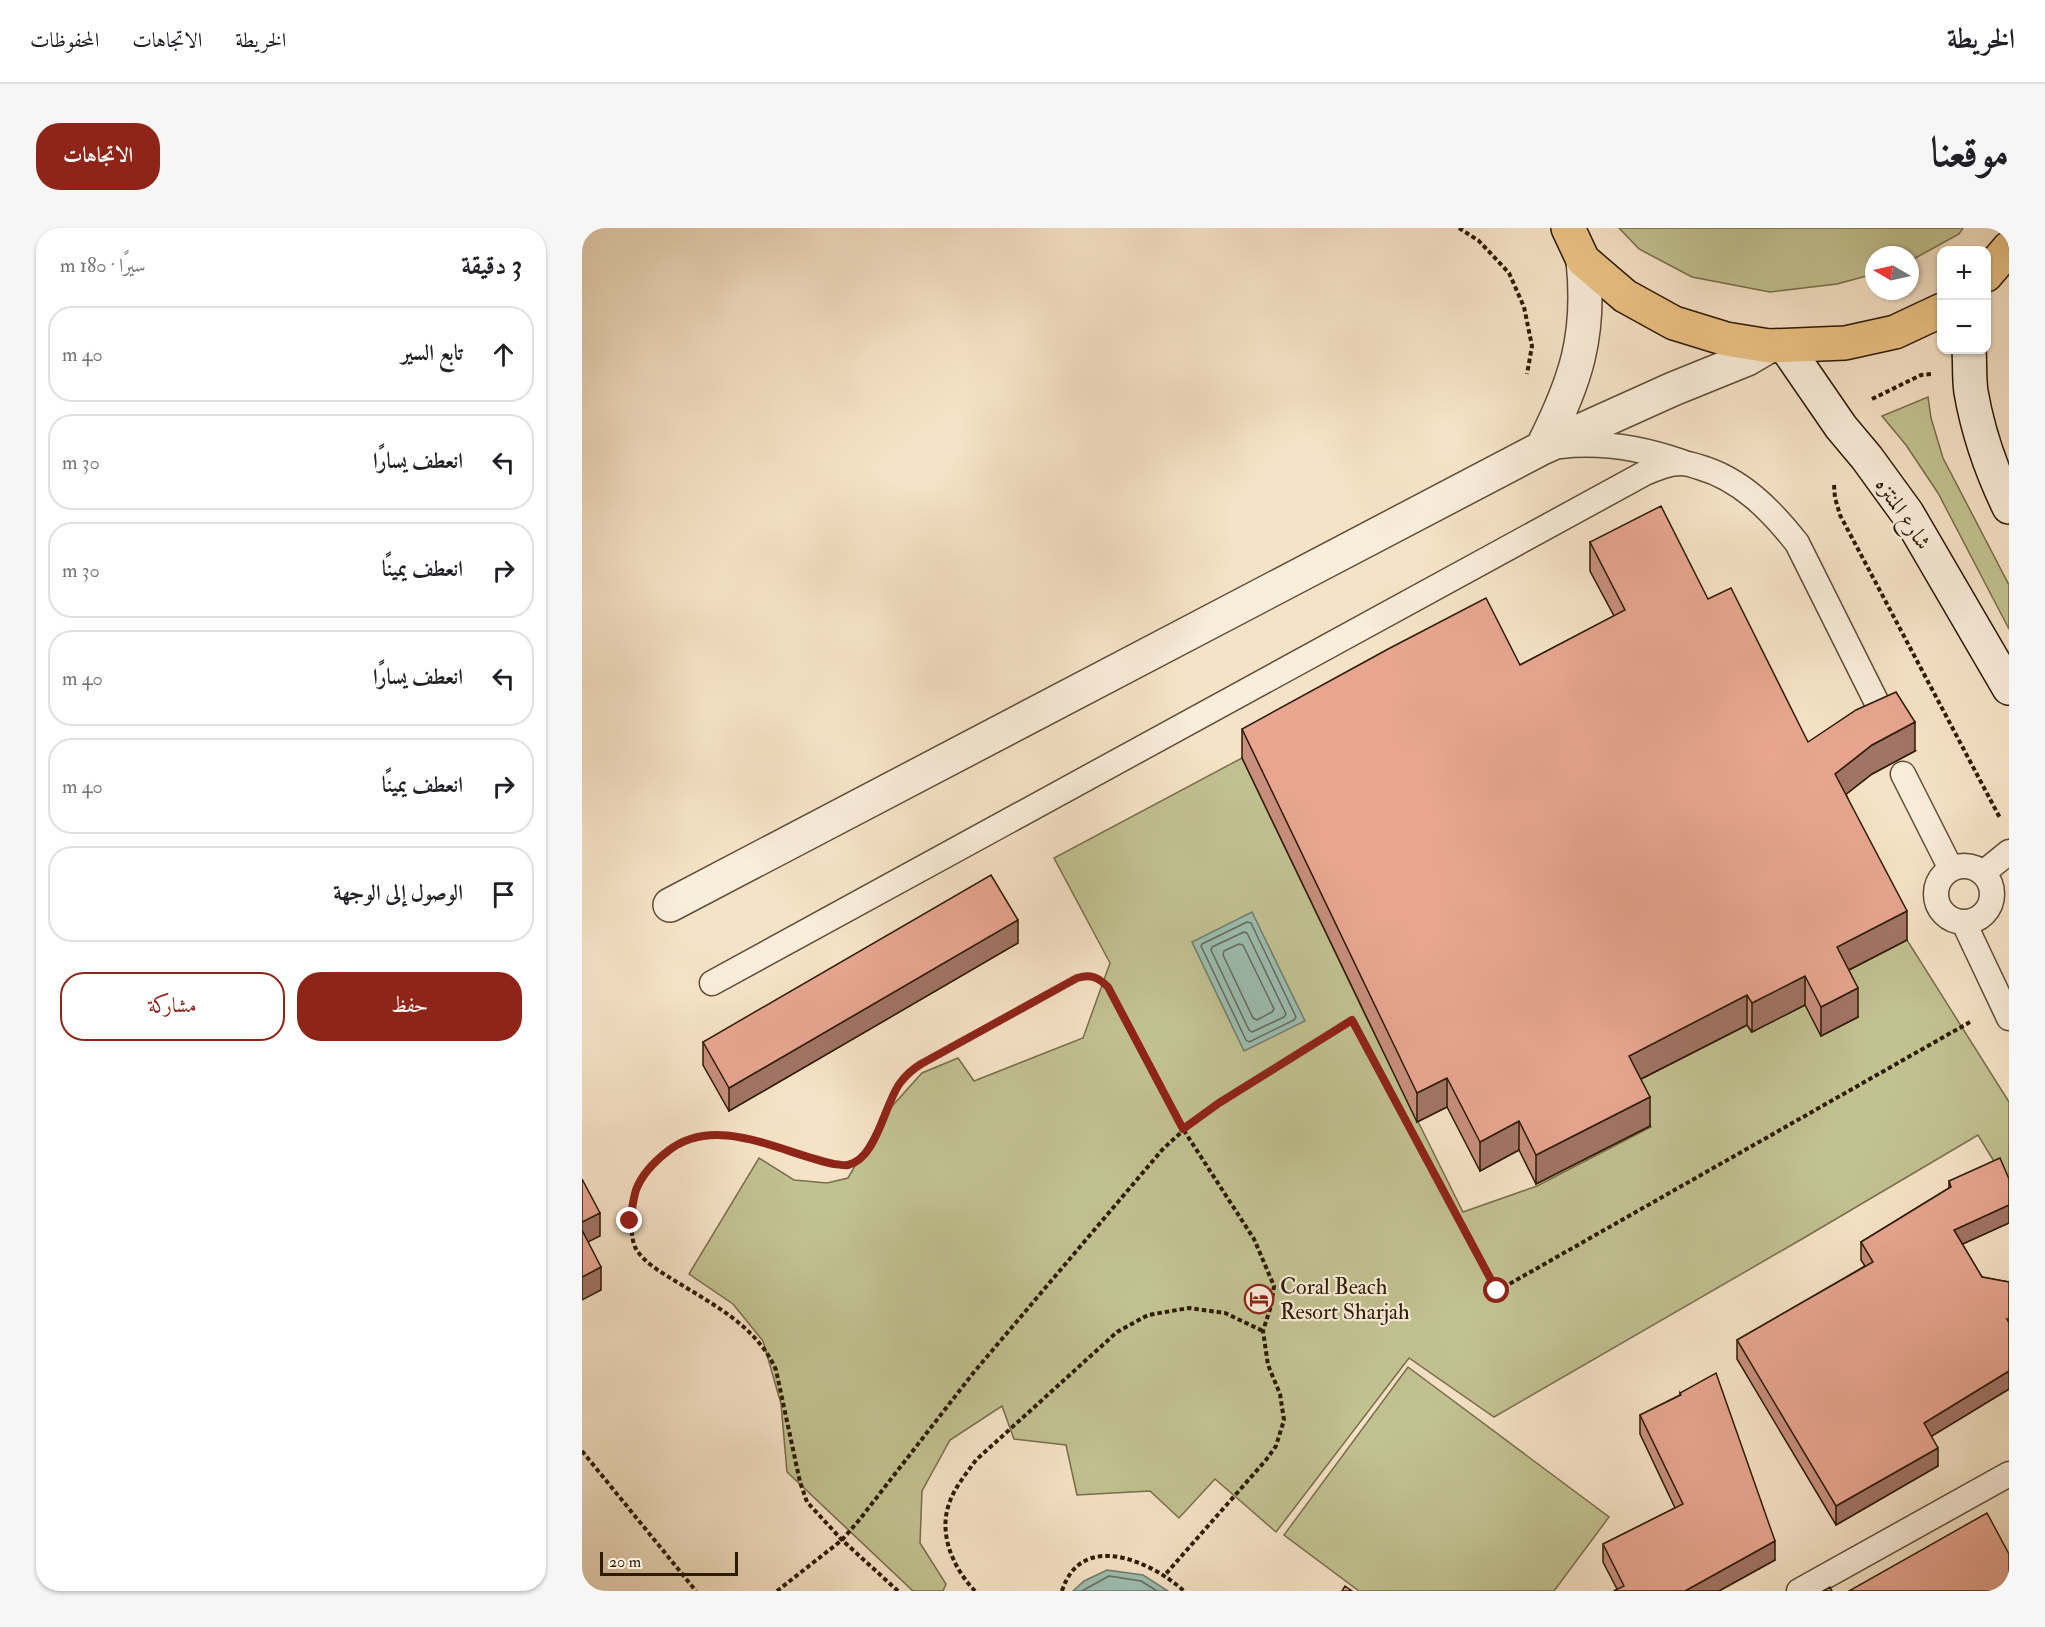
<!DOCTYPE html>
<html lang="ar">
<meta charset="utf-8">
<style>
:root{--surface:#fff;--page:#f6f6f6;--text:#202124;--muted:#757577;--line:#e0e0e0;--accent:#8f2418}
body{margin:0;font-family:"IM FELL Double Pica",Amiri,serif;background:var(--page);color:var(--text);direction:rtl}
.controls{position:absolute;right:18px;top:18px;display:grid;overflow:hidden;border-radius:12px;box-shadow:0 2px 4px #0004}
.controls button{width:54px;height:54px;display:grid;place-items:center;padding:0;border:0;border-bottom:2px solid var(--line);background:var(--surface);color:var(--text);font:30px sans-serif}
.compass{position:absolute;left:1283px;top:18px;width:54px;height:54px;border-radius:50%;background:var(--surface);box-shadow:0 2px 4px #0004;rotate:279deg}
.scale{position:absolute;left:18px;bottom:15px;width:138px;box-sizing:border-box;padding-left:6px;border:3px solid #2d1b05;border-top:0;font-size:16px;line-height:21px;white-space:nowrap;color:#2d1b05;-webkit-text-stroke:4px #f9eddb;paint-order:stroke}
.stop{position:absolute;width:18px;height:18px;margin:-14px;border:4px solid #8f2418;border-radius:50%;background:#fff}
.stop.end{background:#8f2418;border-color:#fff;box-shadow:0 2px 6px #0008}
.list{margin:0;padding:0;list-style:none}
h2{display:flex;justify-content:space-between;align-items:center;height:78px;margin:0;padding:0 24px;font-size:26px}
h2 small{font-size:20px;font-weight:400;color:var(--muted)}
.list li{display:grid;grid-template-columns:39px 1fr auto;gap:18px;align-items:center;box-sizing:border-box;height:96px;margin:0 12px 12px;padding:0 12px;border:2px solid var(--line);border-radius:24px}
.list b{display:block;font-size:22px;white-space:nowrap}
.list em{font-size:20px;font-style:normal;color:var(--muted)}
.actions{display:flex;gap:12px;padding:18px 24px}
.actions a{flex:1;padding:14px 0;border:2px solid var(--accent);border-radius:24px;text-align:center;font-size:21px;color:var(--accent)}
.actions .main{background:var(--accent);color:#fff}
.icon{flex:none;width:33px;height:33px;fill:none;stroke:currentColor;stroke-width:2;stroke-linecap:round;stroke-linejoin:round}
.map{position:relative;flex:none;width:1427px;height:1363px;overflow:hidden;direction:ltr;border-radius:24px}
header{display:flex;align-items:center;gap:36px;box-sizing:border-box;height:84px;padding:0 30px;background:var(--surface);border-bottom:2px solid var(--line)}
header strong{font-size:28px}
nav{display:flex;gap:33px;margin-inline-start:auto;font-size:21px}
.intro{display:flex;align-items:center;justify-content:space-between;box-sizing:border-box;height:144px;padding:0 36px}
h1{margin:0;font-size:42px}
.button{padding:15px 27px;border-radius:24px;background:var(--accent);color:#fff;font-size:21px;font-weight:700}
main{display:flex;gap:36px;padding:0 36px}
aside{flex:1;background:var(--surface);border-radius:24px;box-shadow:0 2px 4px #0004}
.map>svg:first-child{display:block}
.green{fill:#c2c291;stroke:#786e4b;stroke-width:1.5}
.water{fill:#9dbeb2;stroke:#707d6d;stroke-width:1.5}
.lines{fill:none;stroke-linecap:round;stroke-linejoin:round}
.shore{stroke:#656c5c;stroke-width:1.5}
.lane-casing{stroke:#5f4d36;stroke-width:27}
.street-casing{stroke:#5f4d36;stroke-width:36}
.secondary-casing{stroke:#2d1b05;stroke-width:36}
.primary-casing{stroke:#2d1b05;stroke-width:36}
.path{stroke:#2d1b05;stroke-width:4;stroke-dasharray:4.5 3;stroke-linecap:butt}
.lane{stroke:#f9eddb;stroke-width:24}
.street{stroke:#f9eddb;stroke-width:33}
.secondary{stroke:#f9eddb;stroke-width:33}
.primary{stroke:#ebc284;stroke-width:33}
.wall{fill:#c88f7d;stroke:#2d1b05;stroke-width:1.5}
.shaded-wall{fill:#a27466;stroke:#2d1b05;stroke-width:1.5}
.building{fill:#e8a691;stroke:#2d1b05;stroke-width:1.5}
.route{stroke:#8f2418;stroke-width:8}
.labels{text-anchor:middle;stroke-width:4.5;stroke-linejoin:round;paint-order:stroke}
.street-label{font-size:22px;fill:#2d1b05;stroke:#f9eddb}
.poi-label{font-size:22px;fill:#2d1b05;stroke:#f9eddb;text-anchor:start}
</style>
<header>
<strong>الخريطة</strong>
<nav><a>الخريطة</a><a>الاتجاهات</a><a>المحفوظات</a></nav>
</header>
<div class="intro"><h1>موقعنا</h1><a class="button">الاتجاهات</a></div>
<main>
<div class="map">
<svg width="1427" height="1363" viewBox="0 0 1427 1363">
<rect width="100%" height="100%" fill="#f6e3c7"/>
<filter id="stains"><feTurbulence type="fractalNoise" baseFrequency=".00333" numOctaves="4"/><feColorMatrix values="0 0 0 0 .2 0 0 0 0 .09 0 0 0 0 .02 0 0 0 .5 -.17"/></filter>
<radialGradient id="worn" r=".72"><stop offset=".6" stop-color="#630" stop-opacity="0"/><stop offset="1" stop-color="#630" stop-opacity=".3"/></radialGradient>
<path class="green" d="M 1037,0 L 1381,0 L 1377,6 L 1328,33 L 1328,27 L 1292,27 L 1292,46 L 1255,56 L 1188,64 L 1110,49 L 1057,21 Z
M 1346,169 L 1349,190 L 1361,230 L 1427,357 L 1427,401 L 1356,265 L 1324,217 L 1300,188 Z
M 660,530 L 787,795 L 881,984 L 955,958 L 1069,899 L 1047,857 L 1165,797 L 1169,804 L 1255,748 L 1325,712 L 1427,874 L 1427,958 L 1396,907 L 1220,1011 L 912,1189 L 827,1130 L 694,1304 L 633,1251 L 597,1290 L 568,1263 L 495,1267 L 484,1217 L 432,1211 L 420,1178 L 368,1212 L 340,1263 L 338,1315 L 364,1356 L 361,1363 L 331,1363 L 205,1244 L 199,1176 L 181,1113 L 151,1076 L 107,1046 L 177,930 L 212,952 L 245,955 L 266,950 L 303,886 L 340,845 L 376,830 L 392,853 L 501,810 L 528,735 L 472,630 Z
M 826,1139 L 1027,1289 L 972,1363 L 777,1363 L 702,1307 Z"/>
<path class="water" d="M 670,684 L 723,793 L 662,823 L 610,714 Z
M 525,1342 L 561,1347 L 586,1363 L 491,1363 L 502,1353 Z"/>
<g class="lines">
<path class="shore" d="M 665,694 L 669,695 L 714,789 L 712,792 L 667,814 L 664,812 L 619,718 L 620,716 Z
M 662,704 L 665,705 L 704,786 L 702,789 L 670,804 L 667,802 L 629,722 L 630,719 Z
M 657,716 L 661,717 L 692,781 L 690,784 L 675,792 L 671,790 L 641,727 L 642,723 Z
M 500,1363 L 527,1348 L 559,1353 L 575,1363"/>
<g class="lane-casing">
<path id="lane" d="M 978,218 C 1020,213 1060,220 1100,234
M 1321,546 L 1369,641
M1354 666a28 28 0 1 1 56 0a28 28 0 1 1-56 0Z
M 1401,645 L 1427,624
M 1382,695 L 1427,790
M 130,755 L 1063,245 C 1075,240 1086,235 1099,235 C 1105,235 1111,237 1117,239 C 1159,251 1189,282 1215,315 L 1300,485
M 1217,1363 L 1427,1246"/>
</g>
<g class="street-casing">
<path id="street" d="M 960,220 C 994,153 1009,108 1001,32
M 88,677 L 960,220 L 1091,161 L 1165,131 L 1187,118"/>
</g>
<g class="secondary-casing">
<path id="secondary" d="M 1204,119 L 1259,199 L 1285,230 L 1325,285 L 1427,460
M 1387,122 C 1388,135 1387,150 1389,164 C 1396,204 1409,242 1427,279"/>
</g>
<g class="primary-casing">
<path id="primary" d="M 986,0 L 1001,32 L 1043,68 L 1092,95 L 1144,111 L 1187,118 L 1263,115 L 1313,104 L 1360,82
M 1404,47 L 1427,20"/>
</g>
<path class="path" d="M 877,0 L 897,13 L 927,45 L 942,79 L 950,118 L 945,146
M 1290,171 L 1339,147 L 1349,146
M 1252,257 L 1253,270 L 1258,287 L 1418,590
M 0,1223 L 114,1363
M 195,1363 L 260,1312 L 278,1291 L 392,1144 L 580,922 C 634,869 706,832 770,792 L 915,1063 L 1388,794
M 316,1363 L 260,1312 L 225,1274 L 218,1254 L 194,1142 C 175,1098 130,1076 90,1051 C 77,1043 60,1033 53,1019 C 47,1005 49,974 55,960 C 58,954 63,948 67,941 C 72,933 79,928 87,922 C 133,886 201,926 252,936 C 256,936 262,938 266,937 C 295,930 303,877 318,855 C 324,847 331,841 339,836 L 495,750 C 509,746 516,749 526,759 L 601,901 L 672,1011 L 692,1058 L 689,1078 L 681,1103 L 686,1137 L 698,1166 L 702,1192 L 694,1218 L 684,1232 L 582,1348
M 393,1363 C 372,1341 356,1307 367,1276 C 372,1260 384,1246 394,1232 L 535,1104 L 566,1087 L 607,1080 L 643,1085 L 681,1103
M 480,1363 C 499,1302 569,1333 602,1363"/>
<use href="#lane" class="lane"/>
<use href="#street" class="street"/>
<use href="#secondary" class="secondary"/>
<use href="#primary" class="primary"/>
</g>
<path class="wall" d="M 1008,314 L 1126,371 L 1226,514 L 1333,523 L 1290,546 L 1264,566 L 1325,712 L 1267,742 L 1276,789 L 1239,808 L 1223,777 L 1170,804 L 1165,797 L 1059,851 L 1068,898 L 954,956 L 937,922 L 898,943 L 865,879 L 835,894 L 660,530 L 660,501 L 938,437 L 1032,388 L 1008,343 Z
M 436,715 L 147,883 L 121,837 L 121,814 Z
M 1427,951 L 1427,995 L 1380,1016 L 1400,1049 L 1427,1054 L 1427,1161 L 1349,1208 L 1356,1238 L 1254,1297 L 1155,1131 L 1155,1112 L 1283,1038 L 1279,1032 L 1279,1014 L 1367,960 L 1367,953 Z
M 1098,1165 L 1193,1332 L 1137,1363 L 1032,1363 L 1035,1361 L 1021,1334 L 1021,1316 L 1093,1280 L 1058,1206 L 1058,1187 L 1098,1167 Z"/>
<path class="shaded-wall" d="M 1333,494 L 1333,523 L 1290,546 L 1253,575 L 1253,546 L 1290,517 Z
M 1325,683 L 1325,712 L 1255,748 L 1255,719 Z
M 436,692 L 436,715 L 147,883 L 147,860 Z
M 1223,748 L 1223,777 L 1170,804 L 1170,775 Z
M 1276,760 L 1276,789 L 1239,808 L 1239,779 Z
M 1165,767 L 1165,797 L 1047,857 L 1047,828 Z
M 865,850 L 865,879 L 835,894 L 835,865 Z
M 1068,869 L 1068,898 L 954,956 L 954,927 Z
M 937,893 L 937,922 L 898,943 L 898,914 Z
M 1427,977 L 1427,995 L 1372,1020 L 1372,1002 Z
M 18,985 L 18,1008 L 0,1017 L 0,994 Z
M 19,1039 L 19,1062 L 0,1072 L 0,1049 Z
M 1427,1143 L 1427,1161 L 1342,1213 L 1342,1195 Z
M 1356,1220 L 1356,1238 L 1254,1297 L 1254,1278 Z
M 1193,1313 L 1193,1332 L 1137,1363 L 1103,1363 Z"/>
<path class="building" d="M 1079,278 L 1126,371 L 1149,360 L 1226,514 L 1274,482 L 1314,464 L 1333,494 L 1290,517 L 1253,546 L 1325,683 L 1255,719 L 1276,760 L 1239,779 L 1223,748 L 1170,775 L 1165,767 L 1047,828 L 1068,869 L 954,927 L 937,893 L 898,914 L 865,850 L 835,865 L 660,501 L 808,420 L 904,370 L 938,437 L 1043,382 L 1008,314 Z
M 409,647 L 436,692 L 147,860 L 121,814 Z
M 1418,930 L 1427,951 L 1427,977 L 1372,1002 L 1400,1049 L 1427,1054 L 1427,1092 L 1425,1091 L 1427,1095 L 1427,1143 L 1342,1195 L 1356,1220 L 1254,1278 L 1155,1112 L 1291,1034 L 1279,1014 L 1369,959 L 1367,953 Z
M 0,951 L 18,985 L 0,994 Z
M 0,1002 L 19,1039 L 0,1049 Z
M 1134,1145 L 1193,1313 L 1103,1363 L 1032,1363 L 1042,1358 L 1021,1316 L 1101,1276 L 1058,1187 L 1099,1167 L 1098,1165 Z
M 1405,1285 L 1427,1326 L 1427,1363 L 1267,1363 Z
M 763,1358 L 770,1363 L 760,1363 Z
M 1248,1359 L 1250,1363 L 1241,1363 Z"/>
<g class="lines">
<path class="route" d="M 48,993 C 50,983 51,971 54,962 C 60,946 73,933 86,923 C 134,885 199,925 252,936 C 256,936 262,938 266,937 C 295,930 302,877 318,855 C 324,847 331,841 339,836 L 495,750 C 509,746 516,749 526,759 L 601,901 L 637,875 L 770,792 L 915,1063"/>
</g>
<defs>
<g id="hotel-ring" transform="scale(1.5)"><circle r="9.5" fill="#f9eddb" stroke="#8f2418" stroke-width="1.5"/><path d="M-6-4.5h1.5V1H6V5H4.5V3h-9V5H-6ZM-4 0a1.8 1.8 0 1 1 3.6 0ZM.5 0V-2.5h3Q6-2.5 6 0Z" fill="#8f2418"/></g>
</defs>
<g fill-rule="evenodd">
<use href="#hotel-ring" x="677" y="1071"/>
</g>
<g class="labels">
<g class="street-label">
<text transform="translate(1322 285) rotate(56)" y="8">شارع المنتزه</text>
</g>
<g class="poi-label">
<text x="698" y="1066">Coral Beach<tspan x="698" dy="25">Resort Sharjah</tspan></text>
</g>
</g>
<rect width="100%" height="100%" filter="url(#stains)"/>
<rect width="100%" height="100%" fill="url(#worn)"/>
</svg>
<div class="controls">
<button>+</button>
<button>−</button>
</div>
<svg class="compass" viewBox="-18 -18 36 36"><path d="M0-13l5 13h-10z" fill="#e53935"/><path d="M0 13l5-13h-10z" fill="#757577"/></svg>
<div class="scale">20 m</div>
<div class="stop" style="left:915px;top:1063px"></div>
<div class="stop end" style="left:48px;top:993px"></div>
</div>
<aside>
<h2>3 دقيقة<small>سيرًا · 180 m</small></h2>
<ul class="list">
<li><svg class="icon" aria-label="ahead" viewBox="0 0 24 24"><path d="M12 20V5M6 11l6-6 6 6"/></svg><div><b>تابع السير</b></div><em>40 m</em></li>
<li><svg class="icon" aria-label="left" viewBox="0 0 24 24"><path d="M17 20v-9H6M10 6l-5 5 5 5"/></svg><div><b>انعطف يسارًا</b></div><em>30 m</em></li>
<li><svg class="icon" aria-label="right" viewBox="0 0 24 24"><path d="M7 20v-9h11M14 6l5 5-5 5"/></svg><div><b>انعطف يمينًا</b></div><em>30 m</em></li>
<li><svg class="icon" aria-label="left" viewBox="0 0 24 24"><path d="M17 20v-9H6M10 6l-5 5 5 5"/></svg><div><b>انعطف يسارًا</b></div><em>40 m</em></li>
<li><svg class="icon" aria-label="right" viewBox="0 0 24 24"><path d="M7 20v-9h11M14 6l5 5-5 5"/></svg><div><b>انعطف يمينًا</b></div><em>40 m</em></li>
<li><svg class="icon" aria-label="arrive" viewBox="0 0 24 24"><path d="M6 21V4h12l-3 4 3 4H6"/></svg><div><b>الوصول إلى الوجهة</b></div></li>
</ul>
<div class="actions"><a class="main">حفظ</a><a>مشاركة</a></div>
</aside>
</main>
